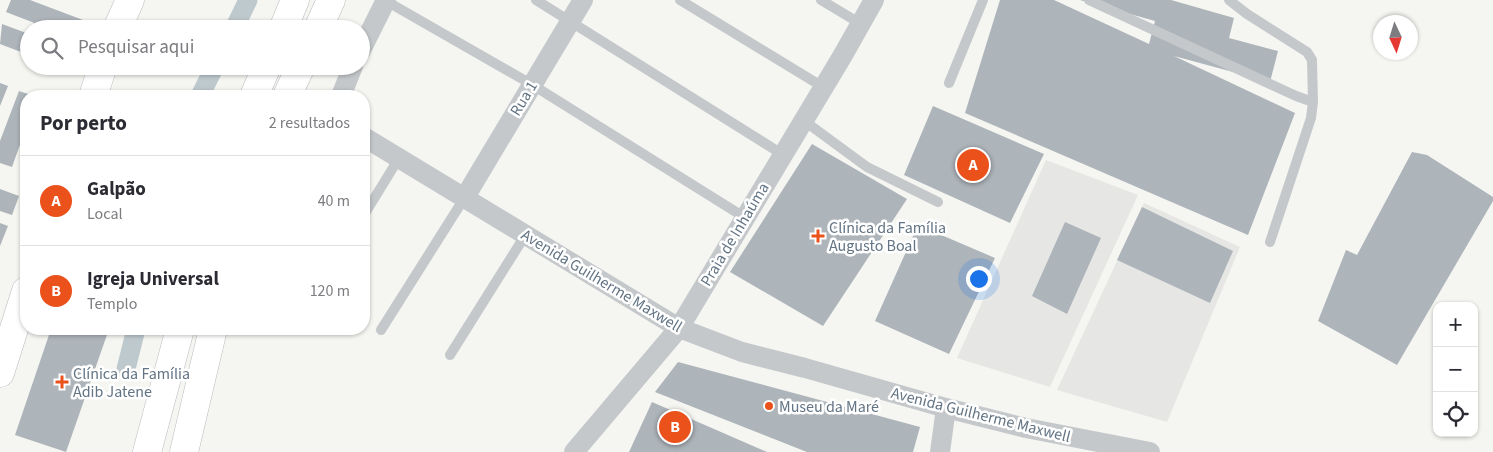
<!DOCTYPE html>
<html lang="pt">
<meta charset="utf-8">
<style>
:root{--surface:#fff;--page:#f7f7f7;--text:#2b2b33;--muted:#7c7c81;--line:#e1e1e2;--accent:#eb511b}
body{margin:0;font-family:"Source Sans 3",sans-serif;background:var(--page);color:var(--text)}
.controls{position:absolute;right:15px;bottom:15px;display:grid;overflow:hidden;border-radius:10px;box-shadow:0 1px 4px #0004}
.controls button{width:45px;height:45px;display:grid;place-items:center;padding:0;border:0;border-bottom:1px solid var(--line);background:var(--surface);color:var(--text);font:25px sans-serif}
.compass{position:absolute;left:1373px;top:15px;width:45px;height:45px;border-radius:50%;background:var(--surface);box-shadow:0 1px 4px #0004;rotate:176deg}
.you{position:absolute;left:978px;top:278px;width:18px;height:18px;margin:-12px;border:4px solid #fff;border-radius:50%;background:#1a73e8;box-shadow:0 0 0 8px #1a73e833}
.badge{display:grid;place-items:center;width:32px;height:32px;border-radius:50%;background:var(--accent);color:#fff;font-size:16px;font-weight:700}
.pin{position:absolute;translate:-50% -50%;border:2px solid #fff;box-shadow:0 1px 5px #0006}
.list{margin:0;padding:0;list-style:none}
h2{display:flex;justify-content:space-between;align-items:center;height:65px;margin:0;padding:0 20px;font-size:21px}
h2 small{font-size:16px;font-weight:400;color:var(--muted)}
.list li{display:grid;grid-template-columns:32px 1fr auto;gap:15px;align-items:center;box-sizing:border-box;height:90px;padding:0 20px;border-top:1px solid var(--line)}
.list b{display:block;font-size:19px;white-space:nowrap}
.list p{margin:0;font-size:16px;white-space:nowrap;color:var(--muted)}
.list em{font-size:16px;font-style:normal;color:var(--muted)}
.icon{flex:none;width:28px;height:28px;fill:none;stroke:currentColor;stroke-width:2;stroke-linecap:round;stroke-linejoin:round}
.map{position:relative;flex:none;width:1493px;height:452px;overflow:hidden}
.search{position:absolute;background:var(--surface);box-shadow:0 1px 4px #0004;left:20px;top:20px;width:350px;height:55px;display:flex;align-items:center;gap:12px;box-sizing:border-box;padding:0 18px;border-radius:28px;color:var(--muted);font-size:19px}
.panel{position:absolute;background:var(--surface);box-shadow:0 1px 4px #0004;left:20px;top:90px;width:350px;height:245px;border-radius:20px}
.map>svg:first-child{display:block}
.built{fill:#e6e7e5}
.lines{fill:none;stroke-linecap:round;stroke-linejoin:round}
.canal{stroke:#bec9ce;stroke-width:19}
.building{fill:#adb4ba}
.secondary-casing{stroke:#b7bbc0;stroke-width:29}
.highway-casing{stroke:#b7babd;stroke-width:29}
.lane{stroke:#c5c8cb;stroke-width:10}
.street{stroke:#c5c8cb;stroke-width:20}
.secondary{stroke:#fff;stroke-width:28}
.highway{stroke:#fff;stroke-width:28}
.poi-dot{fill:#eb511b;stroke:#fff;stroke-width:2}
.labels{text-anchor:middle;stroke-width:5;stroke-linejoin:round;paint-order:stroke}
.street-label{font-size:16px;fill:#637484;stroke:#fff}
.poi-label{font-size:16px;fill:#637484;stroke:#fff;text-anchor:start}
</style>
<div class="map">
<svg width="1493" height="452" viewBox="0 0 1493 452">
<rect width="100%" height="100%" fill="#f5f5f1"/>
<path class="built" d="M 1046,160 L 1138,195 L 1050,387 L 957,358 Z
M 1144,203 L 1240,247 L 1167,422 L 1057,390 Z"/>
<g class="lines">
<path class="canal" d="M 234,29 L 248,0
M 200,96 L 215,66
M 126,369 L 136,329"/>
</g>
<path class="building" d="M 11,0 L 30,0 L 83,20 L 79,29 L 50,29 L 6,12 Z
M 1000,0 L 1054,0 L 1149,44 L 1155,21 L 1080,0 L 1171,0 L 1234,18 L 1229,38 L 1278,51 L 1270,82 L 1174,56 L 1295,113 L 1248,235 L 965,113 Z
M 2,24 L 29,34 L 29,55 L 0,44 Z
M 0,83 L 8,86 L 0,106 Z
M 19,91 L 34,96 L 26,96 L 26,128 L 12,167 L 0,163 L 0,141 Z
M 933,106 L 1044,154 L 1010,223 L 904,175 Z
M 812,144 L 907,199 L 823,326 L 730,272 Z
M 1412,152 L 1427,155 L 1493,197 L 1493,201 L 1397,365 L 1318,321 L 1346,250 L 1357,255 Z
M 0,189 L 19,196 L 12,215 L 0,211 Z
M 1142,207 L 1233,251 L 1210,303 L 1117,260 Z
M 1065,222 L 1101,238 L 1067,314 L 1032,296 Z
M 0,223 L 8,226 L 0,246 Z
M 918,225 L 995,258 L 949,354 L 875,321 Z
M 51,329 L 109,329 L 66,452 L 15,435 Z
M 678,362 L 920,427 L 913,452 L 807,452 L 655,392 Z
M 652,402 L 767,452 L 629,452 Z"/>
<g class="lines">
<g class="secondary-casing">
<path id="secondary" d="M 117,29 L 130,0
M 93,96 L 103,66
M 0,373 L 26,291"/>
</g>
<g class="highway-casing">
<path id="highway" d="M 283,29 L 295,0
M 318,29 L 331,0
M 254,96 L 267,66
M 287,96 L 301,66
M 147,452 L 180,329
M 184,452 L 213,329"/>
</g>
<path class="lane" d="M 536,0 L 782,154
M 680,0 L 823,87
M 821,0 L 861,24
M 1089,0 L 1296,96 L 1313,102 L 1311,118 L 1270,242
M 1229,0 L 1247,14 L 1307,52 L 1312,60 L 1313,102
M 386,1 L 531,84 L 744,217
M 949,83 L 983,0
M 803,120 L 867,167 L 938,202
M 364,215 L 399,158
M 381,330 L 465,197
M 450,355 L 526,234"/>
<path class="street" d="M 361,50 L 386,0
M 341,96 L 353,66
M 364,137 L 679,328 L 742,352 L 805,368 L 946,408 L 1026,428 L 1150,452
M 465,197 L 583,0
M 574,452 L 679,328 L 843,55 L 874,0
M 940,452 L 946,408"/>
<use href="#secondary" class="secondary"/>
<use href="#highway" class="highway"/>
</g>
<g class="poi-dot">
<path d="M815.5 228.5h5v5h5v5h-5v5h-5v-5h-5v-5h5z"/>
<path d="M59.5 374.5h5v5h5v5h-5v5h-5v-5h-5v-5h5z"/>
<circle cx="769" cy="406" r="5"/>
</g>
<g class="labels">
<g class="street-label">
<text transform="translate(523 98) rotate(-59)" y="6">Rua 1</text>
<text transform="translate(734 234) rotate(-59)" y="6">Praia de Inhaúma</text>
<text transform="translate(602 280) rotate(31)" y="6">Avenida Guilherme Maxwell</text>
<text transform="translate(981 414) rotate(14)" y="6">Avenida Guilherme Maxwell</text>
</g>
<g class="poi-label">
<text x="829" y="233">Clínica da Família<tspan x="829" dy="18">Augusto Boal</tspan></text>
<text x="73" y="379">Clínica da Família<tspan x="73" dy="18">Adib Jatene</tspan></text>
<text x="779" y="412">Museu da Maré</text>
</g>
</g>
</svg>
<div class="controls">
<button>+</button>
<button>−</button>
<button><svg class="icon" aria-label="locate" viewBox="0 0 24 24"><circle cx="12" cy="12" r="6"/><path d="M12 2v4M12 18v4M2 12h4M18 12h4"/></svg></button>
</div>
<svg class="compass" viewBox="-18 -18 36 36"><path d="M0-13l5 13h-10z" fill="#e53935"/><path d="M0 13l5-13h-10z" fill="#7c7c81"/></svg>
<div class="you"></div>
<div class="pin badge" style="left:973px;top:165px">A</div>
<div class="pin badge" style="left:675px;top:427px">B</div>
<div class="search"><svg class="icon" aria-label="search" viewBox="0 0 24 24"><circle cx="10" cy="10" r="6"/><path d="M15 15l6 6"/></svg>Pesquisar aqui</div>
<section class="panel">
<h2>Por perto<small>2 resultados</small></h2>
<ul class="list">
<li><span class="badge">A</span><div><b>Galpão</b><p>Local</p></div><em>40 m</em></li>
<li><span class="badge">B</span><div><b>Igreja Universal</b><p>Templo</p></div><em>120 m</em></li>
</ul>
</section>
</div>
